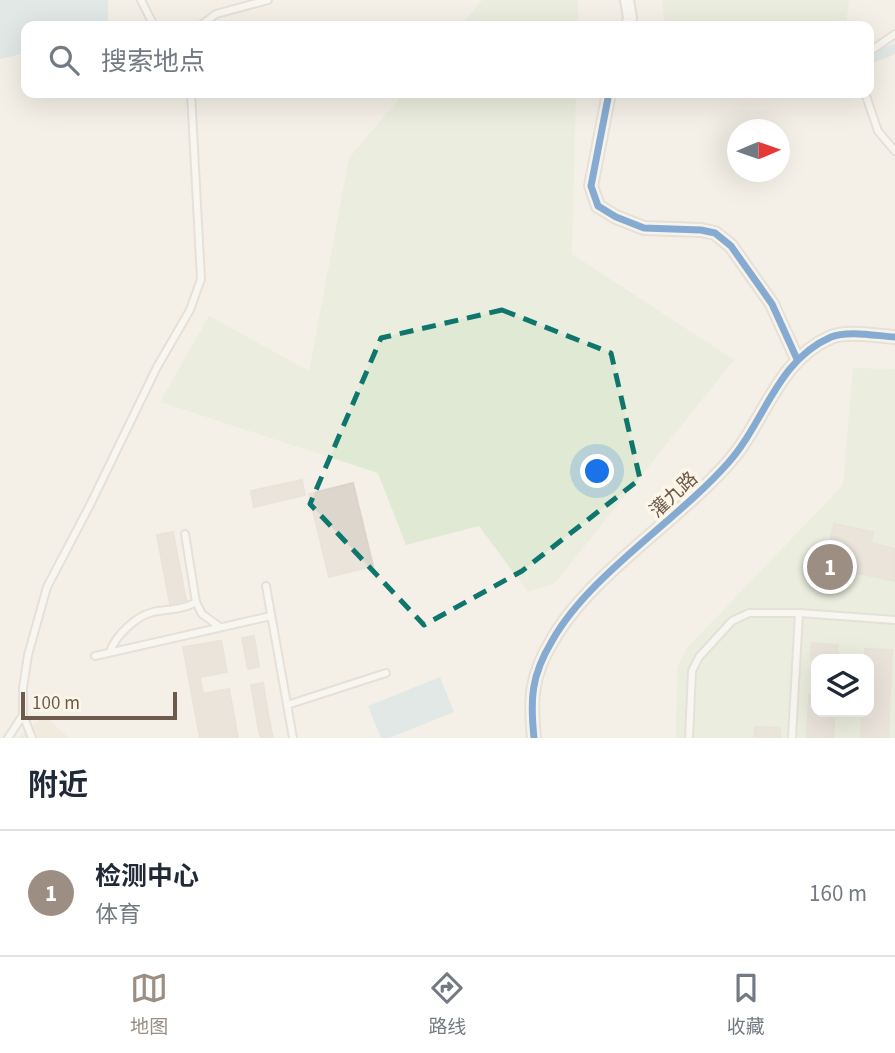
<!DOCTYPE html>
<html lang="zh">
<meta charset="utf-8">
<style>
:root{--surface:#fff;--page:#f2f2f3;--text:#1f2937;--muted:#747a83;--line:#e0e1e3;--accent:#9c8e82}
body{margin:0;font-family:"Source Sans 3","Noto Sans SC",sans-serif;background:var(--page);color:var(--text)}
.controls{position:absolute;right:21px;bottom:21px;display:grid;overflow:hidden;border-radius:14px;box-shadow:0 7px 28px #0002}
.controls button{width:63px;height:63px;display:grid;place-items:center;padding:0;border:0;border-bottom:2px solid var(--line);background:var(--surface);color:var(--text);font:35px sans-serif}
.compass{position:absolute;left:727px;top:119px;width:63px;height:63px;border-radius:50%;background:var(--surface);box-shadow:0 7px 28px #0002;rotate:88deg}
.scale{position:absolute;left:21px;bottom:18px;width:156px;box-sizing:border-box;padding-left:7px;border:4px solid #6d5a4c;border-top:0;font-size:19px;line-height:24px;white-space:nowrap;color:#6d5a4c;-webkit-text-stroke:5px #fcf6e8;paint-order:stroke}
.you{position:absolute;left:598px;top:472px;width:24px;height:24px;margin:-18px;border:5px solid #fff;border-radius:50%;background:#1a73e8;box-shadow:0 0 0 10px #1a73e833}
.badge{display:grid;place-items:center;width:46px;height:46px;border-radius:50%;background:var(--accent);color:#fff;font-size:23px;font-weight:700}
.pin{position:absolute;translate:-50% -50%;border:4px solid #fff;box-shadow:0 2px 7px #0006}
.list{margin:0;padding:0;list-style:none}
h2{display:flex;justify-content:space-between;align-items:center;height:91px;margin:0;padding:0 28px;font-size:30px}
h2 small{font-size:23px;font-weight:400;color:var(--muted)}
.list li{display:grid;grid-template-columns:46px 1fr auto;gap:21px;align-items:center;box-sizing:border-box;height:126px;padding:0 28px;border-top:2px solid var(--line)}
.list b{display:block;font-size:26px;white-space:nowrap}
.list p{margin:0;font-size:23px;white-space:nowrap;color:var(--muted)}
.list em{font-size:23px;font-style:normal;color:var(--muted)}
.icon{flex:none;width:38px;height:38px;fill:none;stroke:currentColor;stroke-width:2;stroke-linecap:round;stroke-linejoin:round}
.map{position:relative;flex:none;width:895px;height:738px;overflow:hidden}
.search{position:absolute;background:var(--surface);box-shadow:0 7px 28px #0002;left:21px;right:21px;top:21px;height:77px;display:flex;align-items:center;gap:18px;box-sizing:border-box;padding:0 24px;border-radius:14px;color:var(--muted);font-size:26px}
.sheet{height:217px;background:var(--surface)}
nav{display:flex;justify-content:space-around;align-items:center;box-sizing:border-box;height:98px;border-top:2px solid var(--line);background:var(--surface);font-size:19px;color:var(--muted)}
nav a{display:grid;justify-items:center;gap:4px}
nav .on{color:var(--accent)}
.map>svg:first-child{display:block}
.residential{fill:#ede3d5}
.green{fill:#dfe9d3;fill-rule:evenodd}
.water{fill:#cbdee2}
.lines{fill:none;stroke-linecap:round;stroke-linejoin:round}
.canal{stroke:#cbdee2;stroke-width:10}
.building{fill:#ddd6cd;stroke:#dcd4ca;stroke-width:2}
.service-casing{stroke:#d3cdc6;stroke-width:10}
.minor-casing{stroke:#d3cdc6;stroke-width:16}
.service{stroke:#fdfdfb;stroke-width:6}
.minor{stroke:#fdfdfb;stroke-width:12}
.cycleway-casing{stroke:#fcf6e8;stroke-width:11}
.cycleway{stroke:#0057b8;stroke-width:7}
.marked{fill:none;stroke:#0f766e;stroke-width:5;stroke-dasharray:14 9;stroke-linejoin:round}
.labels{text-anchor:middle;stroke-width:7;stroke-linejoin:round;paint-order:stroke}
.street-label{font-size:19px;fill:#6d5a4c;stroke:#fcf6e8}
</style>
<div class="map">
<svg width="895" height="738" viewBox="0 0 895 738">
<rect width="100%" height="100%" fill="#f4f0e7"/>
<path class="residential" d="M 45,716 L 69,738 L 17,738 Z"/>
<path class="green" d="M 482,0 L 578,0 L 578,26 L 460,26 Z
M 662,0 L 849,0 L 846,26 L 665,26 Z
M 404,93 L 576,93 L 572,254 L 734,360 L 554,584 L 528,592 L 479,526 L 406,545 L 378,473 L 160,402 L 209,316 L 309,371 L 349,158 Z
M 853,368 L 895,369 L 895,738 L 676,738 L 677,668 L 686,649 L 843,485 ZM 816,659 L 869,659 L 869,712 L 816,712 Z"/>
<path class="water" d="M 0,0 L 108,0 L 108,26 L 26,26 L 26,53 L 0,59 Z
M 440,677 L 454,712 L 389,738 L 381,738 L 368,706 Z"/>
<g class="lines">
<path class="canal" d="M 657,26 L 658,26
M 869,59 L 895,49"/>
</g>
<path class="building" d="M 302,480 L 305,495 L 254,507 L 251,491 Z
M 353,483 L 373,566 L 329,577 L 309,494 Z
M 834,524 L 873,532 L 871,543 L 895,549 L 895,581 L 825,566 Z
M 173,532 L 186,600 L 170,604 L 157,535 Z
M 254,636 L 259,667 L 248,669 L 242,638 Z
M 221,641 L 227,672 L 200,677 L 203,694 L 229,689 L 238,738 L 200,738 L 183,647 Z
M 812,643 L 838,645 L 837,659 L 811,659 Z
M 865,649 L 892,650 L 888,738 L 861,738 L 862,712 L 869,712 L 869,659 L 865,659 Z
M 263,683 L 268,714 L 273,738 L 261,738 L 258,726 L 251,685 Z
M 809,695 L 816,695 L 816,712 L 835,712 L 833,738 L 807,738 Z
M 755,727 L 780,728 L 780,738 L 754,738 Z"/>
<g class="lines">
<g class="service-casing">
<path id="service" d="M 141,0 L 154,26
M 200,26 L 216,14 L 268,0
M 869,52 L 895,34
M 865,93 L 878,131 L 895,151
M 185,534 L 196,602 L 202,614 L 220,627
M 266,586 L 293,738
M 110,652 C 115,636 136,616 153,612 C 167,609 183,610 196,602
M 95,656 L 271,616
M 287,705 L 386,673
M 8,738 L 23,715
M 32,738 L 23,715 L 23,688 L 28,655 L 47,587 L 90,505 L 157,367 L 190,310 L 201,279 L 191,93
M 689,738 L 692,671 L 699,657 L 732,621 L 749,613 L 799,613 L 895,620
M 792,738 L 799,613"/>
</g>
<g class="minor-casing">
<path id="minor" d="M 627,0 L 630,18 L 628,26
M 609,93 L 591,186 L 598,206 L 616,217 L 644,228 L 701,230 L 715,233 L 731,246 L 772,304 L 797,359
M 534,738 C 530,699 531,676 552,641 C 589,575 677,521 728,463 C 765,422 776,361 831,337 C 848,330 877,336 895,337"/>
</g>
<use href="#service" class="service"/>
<use href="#minor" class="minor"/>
<g class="cycleway-casing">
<path id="cycleway" d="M 609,93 L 591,186 L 598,206 L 616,217 L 644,228 L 701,230 L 715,233 L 731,246 L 772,304 L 797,359
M 534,738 C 530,699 531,676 552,641 C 589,575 677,521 728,463 C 765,422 776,361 831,337 C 848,330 877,336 895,337"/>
</g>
<use href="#cycleway" class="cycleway"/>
</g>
<path d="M0 0H895V738H0ZM 502,310 L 611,353 L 640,479 L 522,571 L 424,625 L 310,504 L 381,338 Z" fill="#f4f0e7" fill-opacity=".55" fill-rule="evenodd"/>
<path class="marked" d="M 502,310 L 611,353 L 640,479 L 522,571 L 424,625 L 310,504 L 381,338 Z"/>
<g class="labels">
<g class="street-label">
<text transform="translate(673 494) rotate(-43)" y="7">灌九路</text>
</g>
</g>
</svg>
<div class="controls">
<button><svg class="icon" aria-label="layers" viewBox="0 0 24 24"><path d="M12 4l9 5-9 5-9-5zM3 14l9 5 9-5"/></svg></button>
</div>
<svg class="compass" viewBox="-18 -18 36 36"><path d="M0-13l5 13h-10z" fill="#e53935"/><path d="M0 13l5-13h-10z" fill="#747a83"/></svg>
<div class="scale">100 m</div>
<div class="you"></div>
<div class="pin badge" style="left:830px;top:567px">1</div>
<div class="search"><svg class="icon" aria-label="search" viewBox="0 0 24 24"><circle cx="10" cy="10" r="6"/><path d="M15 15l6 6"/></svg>搜索地点</div>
</div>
<section class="sheet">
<h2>附近<small></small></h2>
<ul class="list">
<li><span class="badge">1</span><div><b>检测中心</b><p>体育</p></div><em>160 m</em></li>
</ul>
</section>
<nav>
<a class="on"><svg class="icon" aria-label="map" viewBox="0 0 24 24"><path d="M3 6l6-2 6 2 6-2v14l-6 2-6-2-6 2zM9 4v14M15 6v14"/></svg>地图</a>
<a><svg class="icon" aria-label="directions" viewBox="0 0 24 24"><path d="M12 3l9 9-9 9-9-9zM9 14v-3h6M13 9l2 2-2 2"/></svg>路线</a>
<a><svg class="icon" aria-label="saved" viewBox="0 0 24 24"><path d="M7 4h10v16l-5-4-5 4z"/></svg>收藏</a>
</nav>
